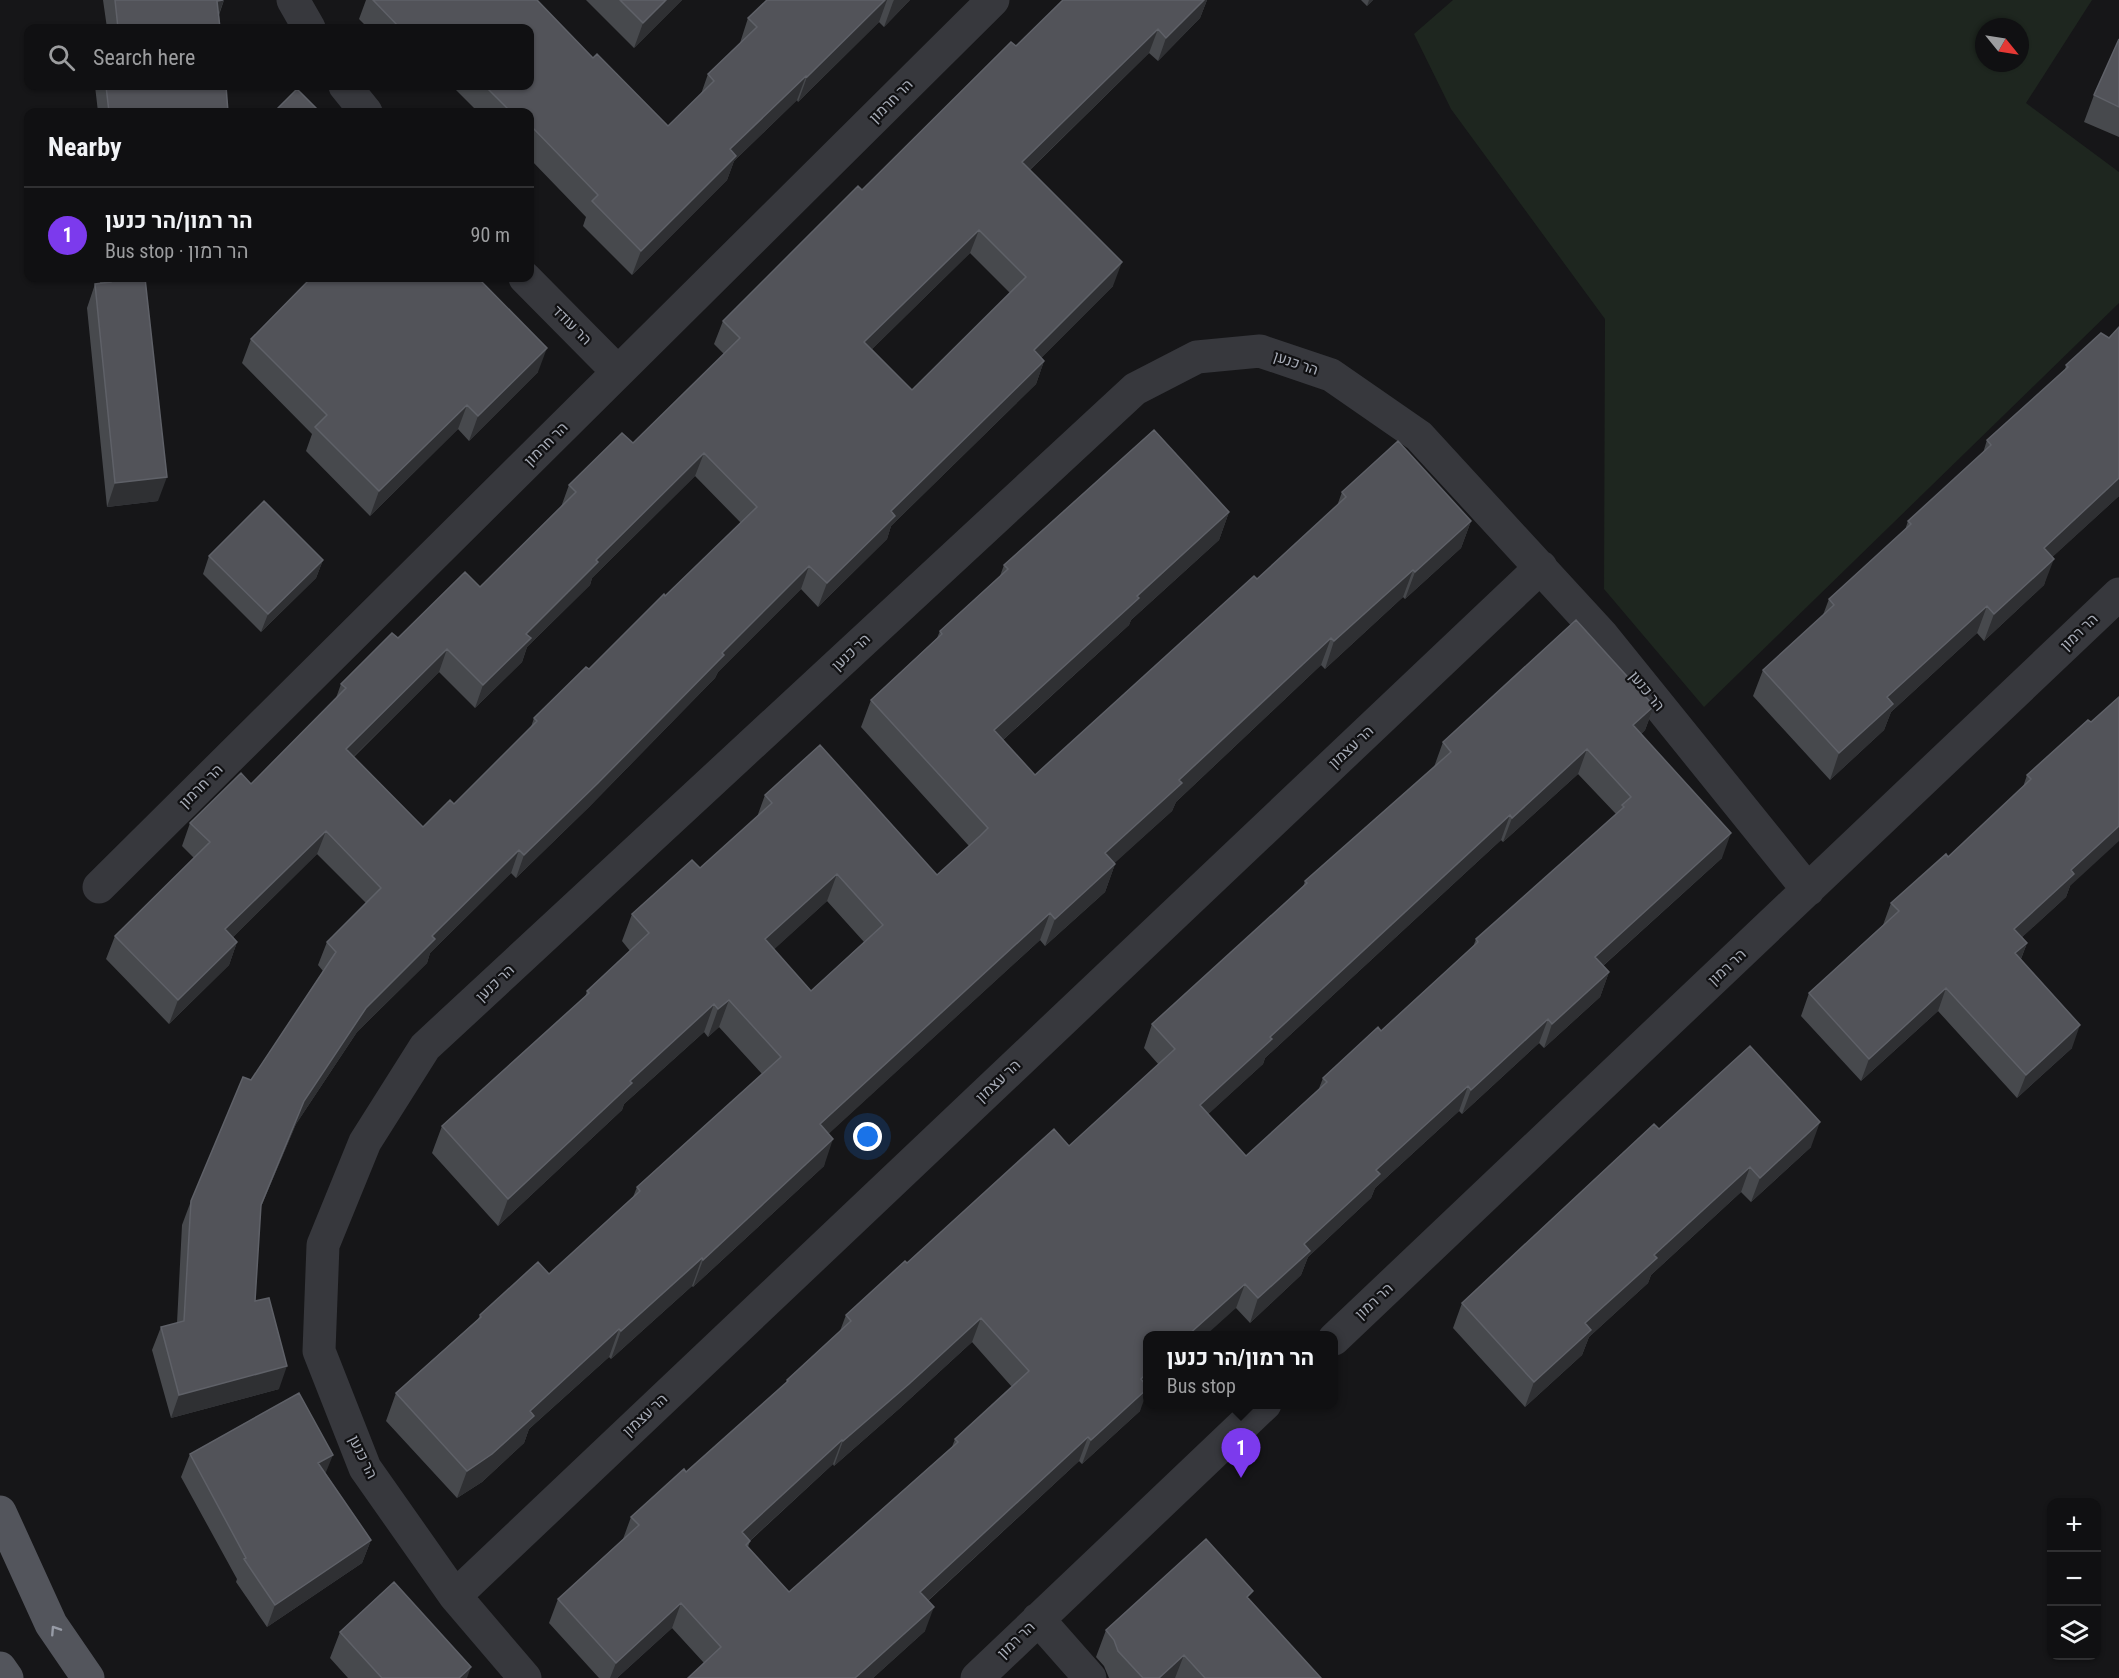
<!DOCTYPE html>
<meta charset="utf-8">
<style>
:root{--surface:#101012;--page:#1e1e20;--text:#f1f3f6;--muted:#9c9d9f;--line:#303032;--accent:#7c3aed}
body{margin:0;font-family:"Roboto Condensed",Heebo,sans-serif;background:var(--page);color:var(--text)}
.controls{position:absolute;right:18px;bottom:18px;display:grid;overflow:hidden;border-radius:12px;box-shadow:0 2px 4px #0004}
.controls button{width:54px;height:54px;display:grid;place-items:center;padding:0;border:0;border-bottom:2px solid var(--line);background:var(--surface);color:var(--text);font:30px sans-serif}
.compass{position:absolute;left:1975px;top:18px;width:54px;height:54px;border-radius:50%;background:var(--surface);box-shadow:0 2px 4px #0004;rotate:120deg}
.you{position:absolute;left:868px;top:1137px;width:21px;height:21px;margin:-15px;border:4px solid #fff;border-radius:50%;background:#1a73e8;box-shadow:0 0 0 9px #1a73e833}
.badge{display:grid;place-items:center;width:39px;height:39px;border-radius:50%;background:var(--accent);color:#fff;font-size:20px;font-weight:700}
.pin{position:absolute;translate:-50% -50px;filter:drop-shadow(0 2px 3px #0008)}
.pin::after{content:'';position:absolute;top:32px;width:21px;height:18px;background:inherit;clip-path:polygon(0 0,100% 0,50% 100%)}
.popup{position:absolute;left:1143px;top:1331px;width:195px;height:78px;box-sizing:border-box;display:grid;place-content:center;border-radius:12px;background:var(--surface);filter:drop-shadow(0 2px 4px #0005);font-size:20px;white-space:nowrap;color:var(--muted)}
.popup b{font-size:22px;color:var(--text)}
.popup::after{content:'';position:absolute;left:50%;top:100%;margin-left:-12px;border:12px solid transparent;border-top-color:var(--surface)}
.list{margin:0;padding:0;list-style:none}
h2{display:flex;justify-content:space-between;align-items:center;height:78px;margin:0;padding:0 24px;font-size:26px}
h2 small{font-size:20px;font-weight:400;color:var(--muted)}
.list li{display:grid;grid-template-columns:39px 1fr auto;gap:18px;align-items:center;box-sizing:border-box;height:96px;padding:0 24px;border-top:2px solid var(--line)}
.list b{display:block;font-size:22px;white-space:nowrap}
.list p{margin:0;font-size:20px;white-space:nowrap;color:var(--muted)}
.list em{font-size:20px;font-style:normal;color:var(--muted)}
.icon{flex:none;width:33px;height:33px;fill:none;stroke:currentColor;stroke-width:2;stroke-linecap:round;stroke-linejoin:round}
.map{position:relative;flex:none;width:2119px;height:1678px;overflow:hidden}
.search{position:absolute;background:var(--surface);box-shadow:0 2px 4px #0004;left:24px;top:24px;width:510px;height:66px;display:flex;align-items:center;gap:15px;box-sizing:border-box;padding:0 21px;border-radius:12px;color:var(--muted);font-size:22px}
.panel{position:absolute;background:var(--surface);box-shadow:0 2px 4px #0004;left:24px;top:108px;width:510px;height:174px;border-radius:12px}
.map>svg:first-child{display:block}
.green{fill:#1e261f;fill-rule:evenodd}
.lines{fill:none;stroke-linecap:round;stroke-linejoin:round}
.minor{stroke:#37383d;stroke-width:33}
.major{stroke:#53555c;stroke-width:33}
.wall{fill:#47494d;fill-rule:evenodd}
.shaded-wall{fill:#2f3033}
.building{fill:#525359;stroke:#5f6168;stroke-width:1.5;fill-rule:evenodd}
.oneway{stroke:#979ba6}
.labels{text-anchor:middle;stroke-width:4.5;stroke-linejoin:round;paint-order:stroke}
.street-label{font-size:15px;fill:#a8adb8;stroke:#111113}
</style>
<div class="map">
<svg width="2119" height="1678" viewBox="0 0 2119 1678">
<rect width="100%" height="100%" fill="#161618"/>
<path class="green" d="M 1453,0 L 2092,0 L 2026,103 L 2119,172 L 2119,303 L 1704,707 L 1604,589 L 1605,319 L 1451,109 L 1414,34 ZM 1984,27 L 2020,27 L 2020,63 L 1984,63 Z"/>
<g class="lines">
<path class="minor" d="M 293,0 L 309,28
M 345,86 L 366,112
M 525,278 L 618,372
M 99,887 L 993,0
M 1334,1339 L 2119,594
M 455,1596 L 1541,567
M 1038,1619 L 1090,1678
M 525,1678 L 455,1596 L 365,1468 L 319,1351 L 323,1245 L 365,1142 L 425,1047 L 1135,389 L 1197,357 L 1260,351 L 1331,375 L 1419,436 L 1603,636 L 1808,890
M 977,1678 L 1265,1404"/>
<path class="major" d="M 0,1512 L 51,1624 L 88,1678
M 0,1668 L 7,1678"/>
</g>
<path class="wall" d="M 103,0 L 224,0 L 219,15 L 220,28 L 107,28 Z
M 366,0 L 537,0 L 593,58 L 668,126 L 701,94 L 708,74 L 740,43 L 748,18 L 767,0 L 910,0 L 884,27 L 879,22 L 798,102 L 797,100 L 734,161 L 727,180 L 632,275 L 583,226 L 586,217 L 530,159 L 530,112 L 478,112 L 452,86 L 530,86 L 530,28 L 368,28 L 359,19 Z
M 586,0 L 682,0 L 634,48 Z
M 1063,0 L 1207,0 L 1200,18 L 1158,61 L 1149,53 L 1030,170 L 1113,286 L 1041,358 L 1044,361 L 1036,384 L 891,526 L 887,539 L 818,607 L 801,589 L 718,672 L 715,678 L 589,807 L 516,878 L 511,873 L 430,953 L 427,963 L 357,1032 L 296,1124 L 260,1209 L 255,1301 L 279,1389 L 171,1418 L 152,1350 L 161,1327 L 177,1323 L 182,1225 L 191,1201 L 251,1080 L 323,971 L 318,965 L 327,942 L 366,903 L 317,854 L 233,937 L 237,942 L 229,965 L 169,1024 L 106,959 L 115,936 L 194,858 L 182,846 L 190,823 L 251,784 L 336,698 L 341,684 L 398,638 L 480,587 L 561,507 L 569,485 L 633,443 L 724,354 L 714,344 L 723,321 L 1016,46 ZM 970,253 L 1010,293 L 912,390 L 872,349 ZM 695,476 L 741,523 L 589,669 L 534,718 L 531,727 L 454,804 L 423,827 L 354,757 L 439,672 L 475,708 L 522,662 L 527,647 L 590,585 L 592,578 Z
M 1361,0 L 1373,0 L 1367,6 Z
M 2119,39 L 2119,137 L 2084,122 L 2094,95 Z
M 95,86 L 226,86 L 228,112 L 98,112 Z
M 100,278 L 145,278 L 158,501 L 107,507 L 87,308 L 95,284 L 100,284 Z
M 302,278 L 478,278 L 538,372 L 469,441 L 458,429 L 370,516 L 306,451 L 312,434 L 242,363 L 251,339 L 307,282 Z
M 2119,327 L 2119,496 L 2052,557 L 2044,585 L 1984,641 L 1977,633 L 1891,712 L 1884,730 L 1830,780 L 1753,696 L 1763,670 L 1823,615 L 1829,599 L 1905,530 L 1908,521 L 1983,453 L 1987,440 L 2065,370 L 2066,365 L 2109,338 Z
M 1342,492 L 1471,521 L 1461,548 L 1405,599 L 1403,597 L 1325,669 L 1321,665 L 1176,802 L 1172,811 L 1114,863 L 1115,864 L 1105,892 L 1045,946 L 1040,940 L 829,1133 L 824,1166 L 693,1287 L 692,1286 L 611,1359 L 609,1357 L 529,1429 L 524,1443 L 482,1482 L 457,1498 L 386,1421 L 396,1393 L 478,1319 L 480,1315 L 549,1274 L 633,1197 L 637,1187 L 762,1074 L 719,1027 L 708,1037 L 704,1032 L 624,1104 L 622,1110 L 498,1226 L 432,1153 L 442,1126 L 585,997 L 587,991 L 630,951 L 622,941 L 632,914 L 700,868 L 757,817 L 765,795 L 937,875 L 969,846 L 861,727 L 871,700 L 937,638 L 940,631 L 1000,576 L 1004,565 L 1229,512 L 1219,540 L 1131,620 L 1129,625 L 1003,740 L 1035,775 L 1257,579 L 1337,506 ZM 827,901 L 864,942 L 811,991 L 774,949 Z
M 209,556 L 323,560 L 316,578 L 261,632 L 203,574 Z
M 1654,706 L 1645,730 L 1641,734 L 1722,858 L 1603,966 L 1609,972 L 1600,997 L 1544,1048 L 1539,1043 L 1462,1114 L 1459,1111 L 1375,1188 L 1371,1198 L 1308,1257 L 1301,1275 L 1250,1323 L 1236,1308 L 1148,1335 L 1140,1411 L 1082,1464 L 1079,1461 L 928,1601 L 925,1631 L 873,1678 L 688,1678 L 704,1663 L 672,1628 L 617,1678 L 599,1678 L 549,1623 L 558,1599 L 623,1539 L 631,1517 L 686,1472 L 786,1383 L 787,1380 L 840,1331 L 846,1315 L 907,1263 L 1069,1146 L 1159,1065 L 1144,1048 L 1152,1024 L 1303,887 L 1305,881 L 1434,767 L 1443,742 ZM 1578,774 L 1616,814 L 1476,939 L 1473,947 L 1381,1031 L 1323,1078 L 1318,1091 L 1246,1156 L 1208,1114 L 1263,1064 L 1265,1058 L 1501,840 L 1503,842 ZM 972,1342 L 1012,1387 L 955,1439 L 952,1447 L 789,1592 L 748,1547 L 750,1541 L 833,1464 L 834,1466 L 900,1408 Z
M 2088,720 L 2070,886 L 2066,897 L 2022,937 L 2027,943 L 2021,959 L 2072,1048 L 2017,1098 L 1938,1011 L 1861,1081 L 1801,1016 L 1809,993 L 1883,925 L 1891,903 L 1948,857 L 2023,787 L 2027,775 Z
M 1659,1129 L 1811,1147 L 1751,1202 L 1741,1192 L 1651,1275 L 1648,1283 L 1589,1337 L 1582,1355 L 1525,1407 L 1453,1328 L 1462,1303 Z
M 190,1454 L 326,1474 L 371,1540 L 362,1563 L 267,1627 L 236,1582 L 237,1579 L 181,1477 Z
M 1250,1600 L 1321,1678 L 1109,1678 L 1104,1666 L 1096,1657 L 1106,1630 Z
M 340,1632 L 467,1678 L 348,1678 L 330,1658 Z"/>
<path class="shaded-wall" d="M 224,0 L 215,24 L 217,1 Z
M 666,0 L 682,0 L 634,48 L 643,23 Z
M 885,0 L 887,0 L 879,22 L 798,102 L 807,77 Z
M 894,0 L 910,0 L 884,27 L 893,2 Z
M 1204,0 L 1207,0 L 1200,18 L 1158,61 L 1166,38 Z
M 1369,0 L 1373,0 L 1367,6 Z
M 1158,29 L 1149,53 L 1014,185 L 1022,162 Z
M 806,76 L 797,100 L 734,161 L 727,180 L 632,275 L 641,251 L 730,149 Z
M 979,230 L 970,253 L 856,365 L 864,342 Z
M 1122,262 L 1113,286 L 1025,374 L 1034,350 Z
M 547,348 L 538,372 L 469,441 L 478,416 Z
M 1044,361 L 1036,384 L 891,526 L 887,539 L 818,607 L 827,583 L 891,511 Z
M 467,405 L 458,429 L 370,516 L 379,491 Z
M 704,453 L 695,476 L 592,578 L 590,585 L 527,647 L 522,662 L 475,708 L 483,685 L 526,634 L 596,560 Z
M 167,477 L 158,501 L 107,507 L 115,483 Z
M 2119,478 L 2119,496 L 2034,574 L 2044,548 Z
M 1229,512 L 1219,540 L 1131,620 L 1129,625 L 984,757 L 994,730 Z
M 1471,521 L 1461,548 L 1405,599 L 1415,572 Z
M 2054,559 L 2044,585 L 1984,641 L 1994,614 Z
M 323,560 L 316,578 L 261,632 L 268,614 Z
M 809,566 L 801,589 L 718,672 L 715,678 L 589,807 L 516,878 L 524,855 L 722,653 Z
M 1413,570 L 1403,597 L 1325,669 L 1334,641 Z
M 1987,606 L 1977,633 L 1891,712 L 1884,730 L 1830,780 L 1839,753 L 1887,697 Z
M 1331,638 L 1321,665 L 1176,802 L 1172,811 L 1095,881 L 1105,853 L 1179,780 Z
M 447,649 L 439,672 L 338,772 L 346,749 Z
M 1654,706 L 1645,730 L 1624,749 L 1633,725 Z
M 1587,749 L 1578,774 L 1503,842 L 1512,818 Z
M 1510,815 L 1501,840 L 1265,1058 L 1263,1064 L 1191,1130 L 1200,1105 L 1270,1037 Z
M 2119,826 L 2119,841 L 2070,886 L 2066,897 L 2006,952 L 2014,929 L 2071,870 Z
M 326,831 L 317,854 L 217,953 L 225,929 Z
M 1731,833 L 1722,858 L 1586,981 L 1595,957 Z
M 519,850 L 511,873 L 430,953 L 427,963 L 357,1032 L 296,1124 L 252,1228 L 261,1205 L 304,1101 L 366,1008 L 432,936 Z
M 1115,864 L 1105,892 L 1045,946 L 1055,919 Z
M 837,874 L 827,901 L 755,967 L 765,939 Z
M 1050,913 L 1040,940 L 810,1151 L 820,1124 Z
M 237,942 L 229,965 L 169,1024 L 178,1000 Z
M 2027,943 L 2018,966 L 2015,953 Z
M 1609,972 L 1600,997 L 1544,1048 L 1552,1024 Z
M 1946,988 L 1938,1011 L 1861,1081 L 1869,1059 Z
M 729,1000 L 719,1027 L 708,1037 L 718,1009 Z
M 714,1004 L 704,1032 L 624,1104 L 622,1110 L 498,1226 L 508,1199 L 630,1081 Z
M 1548,1019 L 1539,1043 L 1462,1114 L 1471,1090 Z
M 2080,1025 L 2072,1048 L 2017,1098 L 2026,1075 Z
M 1468,1086 L 1459,1111 L 1375,1188 L 1371,1198 L 1308,1257 L 1301,1275 L 1250,1323 L 1258,1298 L 1304,1244 L 1376,1170 Z
M 1820,1122 L 1811,1147 L 1751,1202 L 1760,1178 Z
M 833,1139 L 824,1166 L 693,1287 L 703,1260 Z
M 1750,1167 L 1741,1192 L 1651,1275 L 1648,1283 L 1589,1337 L 1582,1355 L 1525,1407 L 1534,1382 L 1585,1323 L 1654,1255 Z
M 702,1258 L 692,1286 L 611,1359 L 621,1331 Z
M 1245,1284 L 1236,1308 L 1206,1335 L 1188,1335 Z
M 981,1318 L 972,1342 L 900,1408 L 834,1466 L 843,1441 Z
M 619,1329 L 609,1357 L 529,1429 L 524,1443 L 482,1482 L 457,1498 L 467,1471 L 530,1411 Z
M 287,1366 L 279,1389 L 171,1418 L 179,1395 Z
M 1148,1372 L 1148,1389 L 1140,1411 L 1082,1464 L 1091,1440 L 1141,1379 Z
M 1088,1437 L 1079,1461 L 911,1616 L 920,1592 Z
M 842,1440 L 833,1464 L 733,1556 L 742,1532 Z
M 333,1455 L 324,1477 L 318,1463 Z
M 371,1540 L 362,1563 L 267,1627 L 275,1605 Z
M 681,1603 L 672,1628 L 617,1678 L 610,1678 L 616,1663 Z
M 934,1607 L 925,1631 L 873,1678 L 855,1678 Z
M 1184,1655 L 1175,1678 L 1159,1678 Z
M 471,1667 L 467,1678 L 459,1678 Z"/>
<path class="building" d="M 115,0 L 223,0 L 217,1 L 220,28 L 118,28 Z
M 373,0 L 537,0 L 593,58 L 597,54 L 668,126 L 714,81 L 708,74 L 757,27 L 748,18 L 767,0 L 885,0 L 807,77 L 806,76 L 730,149 L 736,156 L 641,251 L 592,201 L 598,195 L 530,125 L 530,112 L 517,112 L 513,109 L 511,112 L 485,86 L 530,86 L 530,28 L 400,28 Z
M 620,0 L 666,0 L 643,23 Z
M 1063,0 L 1204,0 L 1166,38 L 1158,29 L 1022,162 L 1122,262 L 1034,350 L 1044,361 L 891,511 L 895,516 L 827,583 L 809,566 L 722,653 L 724,655 L 598,783 L 524,855 L 519,850 L 432,936 L 435,939 L 366,1008 L 304,1101 L 261,1205 L 255,1301 L 269,1298 L 287,1366 L 179,1395 L 161,1327 L 184,1321 L 191,1201 L 243,1077 L 251,1080 L 336,952 L 327,942 L 381,888 L 326,831 L 225,929 L 237,942 L 178,1000 L 115,936 L 210,842 L 190,823 L 241,773 L 251,784 L 346,688 L 341,684 L 392,633 L 398,638 L 465,572 L 480,587 L 576,492 L 569,485 L 622,433 L 633,443 L 740,338 L 723,321 L 858,186 L 862,190 L 1011,42 L 1016,46 ZM 979,230 L 1026,277 L 912,390 L 864,342 ZM 704,453 L 757,507 L 665,596 L 664,594 L 589,669 L 586,667 L 534,718 L 537,721 L 454,804 L 450,800 L 423,827 L 346,749 L 447,649 L 483,685 L 531,638 L 526,634 L 598,562 L 596,560 Z
M 2119,39 L 2119,107 L 2094,95 Z
M 106,86 L 226,86 L 228,112 L 109,112 Z
M 297,89 L 320,112 L 274,112 Z
M 111,278 L 145,278 L 167,477 L 115,483 L 95,284 L 111,282 Z
M 311,278 L 478,278 L 547,348 L 478,416 L 467,405 L 379,491 L 315,427 L 327,415 L 251,339 Z
M 2119,327 L 2119,478 L 2044,548 L 2054,559 L 1994,614 L 1987,606 L 1887,697 L 1893,704 L 1839,753 L 1763,670 L 1834,605 L 1829,599 L 1911,524 L 1908,521 L 1991,445 L 1987,440 L 2068,367 L 2066,365 L 2101,333 L 2109,338 Z
M 1154,430 L 1229,512 L 1137,596 L 1139,598 L 994,730 L 1035,775 L 1254,576 L 1257,579 L 1346,497 L 1342,492 L 1398,441 L 1471,521 L 1415,572 L 1413,570 L 1334,641 L 1331,638 L 1179,780 L 1182,783 L 1105,853 L 1115,864 L 1055,919 L 1050,913 L 820,1124 L 833,1139 L 703,1260 L 702,1258 L 621,1331 L 619,1329 L 530,1411 L 534,1416 L 492,1454 L 467,1471 L 396,1393 L 481,1317 L 480,1315 L 538,1262 L 549,1274 L 640,1191 L 637,1187 L 781,1057 L 729,1000 L 718,1009 L 714,1004 L 630,1081 L 632,1083 L 508,1199 L 442,1126 L 589,993 L 587,991 L 649,933 L 632,914 L 692,860 L 700,868 L 772,803 L 765,795 L 820,745 L 937,875 L 980,836 L 988,828 L 871,700 L 942,634 L 940,631 L 1008,569 L 1004,565 ZM 837,874 L 883,925 L 811,991 L 765,939 Z
M 264,501 L 323,560 L 268,614 L 209,556 Z
M 1576,620 L 1654,706 L 1633,725 L 1731,833 L 1595,957 L 1609,972 L 1552,1024 L 1548,1019 L 1471,1090 L 1468,1086 L 1376,1170 L 1380,1174 L 1304,1244 L 1310,1251 L 1258,1298 L 1245,1284 L 1188,1335 L 1148,1335 L 1148,1372 L 1141,1379 L 1148,1388 L 1091,1440 L 1088,1437 L 920,1592 L 934,1607 L 855,1678 L 688,1678 L 721,1647 L 681,1603 L 616,1663 L 558,1599 L 639,1525 L 631,1517 L 684,1469 L 686,1472 L 788,1381 L 787,1380 L 851,1321 L 846,1315 L 905,1261 L 907,1263 L 1054,1129 L 1069,1146 L 1175,1049 L 1152,1024 L 1307,883 L 1305,881 L 1451,752 L 1443,742 ZM 1587,749 L 1631,797 L 1622,805 L 1624,807 L 1476,939 L 1478,942 L 1381,1031 L 1378,1027 L 1323,1078 L 1327,1082 L 1246,1156 L 1200,1105 L 1272,1039 L 1270,1037 L 1510,815 L 1512,818 ZM 981,1318 L 1029,1371 L 955,1439 L 958,1442 L 789,1592 L 746,1545 L 750,1541 L 742,1532 L 842,1440 L 843,1441 L 909,1384 Z
M 2119,697 L 2119,826 L 2071,870 L 2074,874 L 2014,929 L 2027,943 L 2015,953 L 2080,1025 L 2026,1075 L 1946,988 L 1869,1059 L 1809,993 L 1899,911 L 1891,903 L 1946,854 L 1948,857 L 2031,779 L 2027,775 L 2088,720 L 2091,722 Z
M 1750,1046 L 1820,1122 L 1760,1178 L 1750,1167 L 1654,1255 L 1657,1258 L 1585,1323 L 1591,1330 L 1534,1382 L 1462,1303 L 1654,1124 L 1659,1129 Z
M 299,1393 L 333,1455 L 318,1463 L 371,1540 L 275,1605 L 244,1559 L 246,1558 L 190,1454 Z
M 1206,1539 L 1253,1591 L 1247,1597 L 1321,1678 L 1205,1678 L 1184,1655 L 1159,1678 L 1143,1678 L 1118,1651 L 1114,1640 L 1106,1630 Z
M 394,1582 L 471,1667 L 459,1678 L 382,1678 L 340,1632 Z"/>
<defs><path id="oneway-chevron" d="M-2-3.5L2.5 0L-2 3.5" fill="none" stroke-width="1.6" stroke-linecap="round" stroke-linejoin="round" transform="scale(1.5)"/></defs>
<use class="oneway" href="#oneway-chevron" transform="translate(55 1630) rotate(-123)"/>
<g class="labels">
<g class="street-label">
<text transform="translate(891 101) rotate(-45)" y="5">הר חרמון</text>
<text transform="translate(572 325) rotate(45)" y="5">הר עודד</text>
<text transform="translate(1296 363) rotate(19)" y="5">הר כנען</text>
<text transform="translate(546 444) rotate(-45)" y="5">הר חרמון</text>
<text transform="translate(2079 632) rotate(-44)" y="5">הר רמון</text>
<text transform="translate(851 652) rotate(-43)" y="5">הר כנען</text>
<text transform="translate(1647 691) rotate(51)" y="5">הר כנען</text>
<text transform="translate(1351 747) rotate(-43)" y="5">הר עצמון</text>
<text transform="translate(201 786) rotate(-45)" y="5">הר חרמון</text>
<text transform="translate(1727 967) rotate(-43)" y="5">הר רמון</text>
<text transform="translate(495 983) rotate(-43)" y="5">הר כנען</text>
<text transform="translate(998 1081) rotate(-43)" y="5">הר עצמון</text>
<text transform="translate(1374 1301) rotate(-43)" y="5">הר רמון</text>
<text transform="translate(645 1415) rotate(-43)" y="5">הר עצמון</text>
<text transform="translate(363 1457) rotate(64)" y="5">הר כנען</text>
<text transform="translate(1016 1640) rotate(-44)" y="5">הר רמון</text>
</g>
</g>
</svg>
<div class="controls">
<button>+</button>
<button>−</button>
<button><svg class="icon" aria-label="layers" viewBox="0 0 24 24"><path d="M12 4l9 5-9 5-9-5zM3 14l9 5 9-5"/></svg></button>
</div>
<svg class="compass" viewBox="-18 -18 36 36"><path d="M0-13l5 13h-10z" fill="#e53935"/><path d="M0 13l5-13h-10z" fill="#9c9d9f"/></svg>
<div class="you"></div>
<div class="pin badge" style="left:1241px;top:1478px">1</div>
<div class="popup"><b>הר רמון/הר כנען</b>Bus stop</div>
<div class="search"><svg class="icon" aria-label="search" viewBox="0 0 24 24"><circle cx="10" cy="10" r="6"/><path d="M15 15l6 6"/></svg>Search here</div>
<section class="panel">
<h2>Nearby<small></small></h2>
<ul class="list">
<li><span class="badge">1</span><div><b>הר רמון/הר כנען</b><p>Bus stop · הר רמון</p></div><em>90 m</em></li>
</ul>
</section>
</div>
